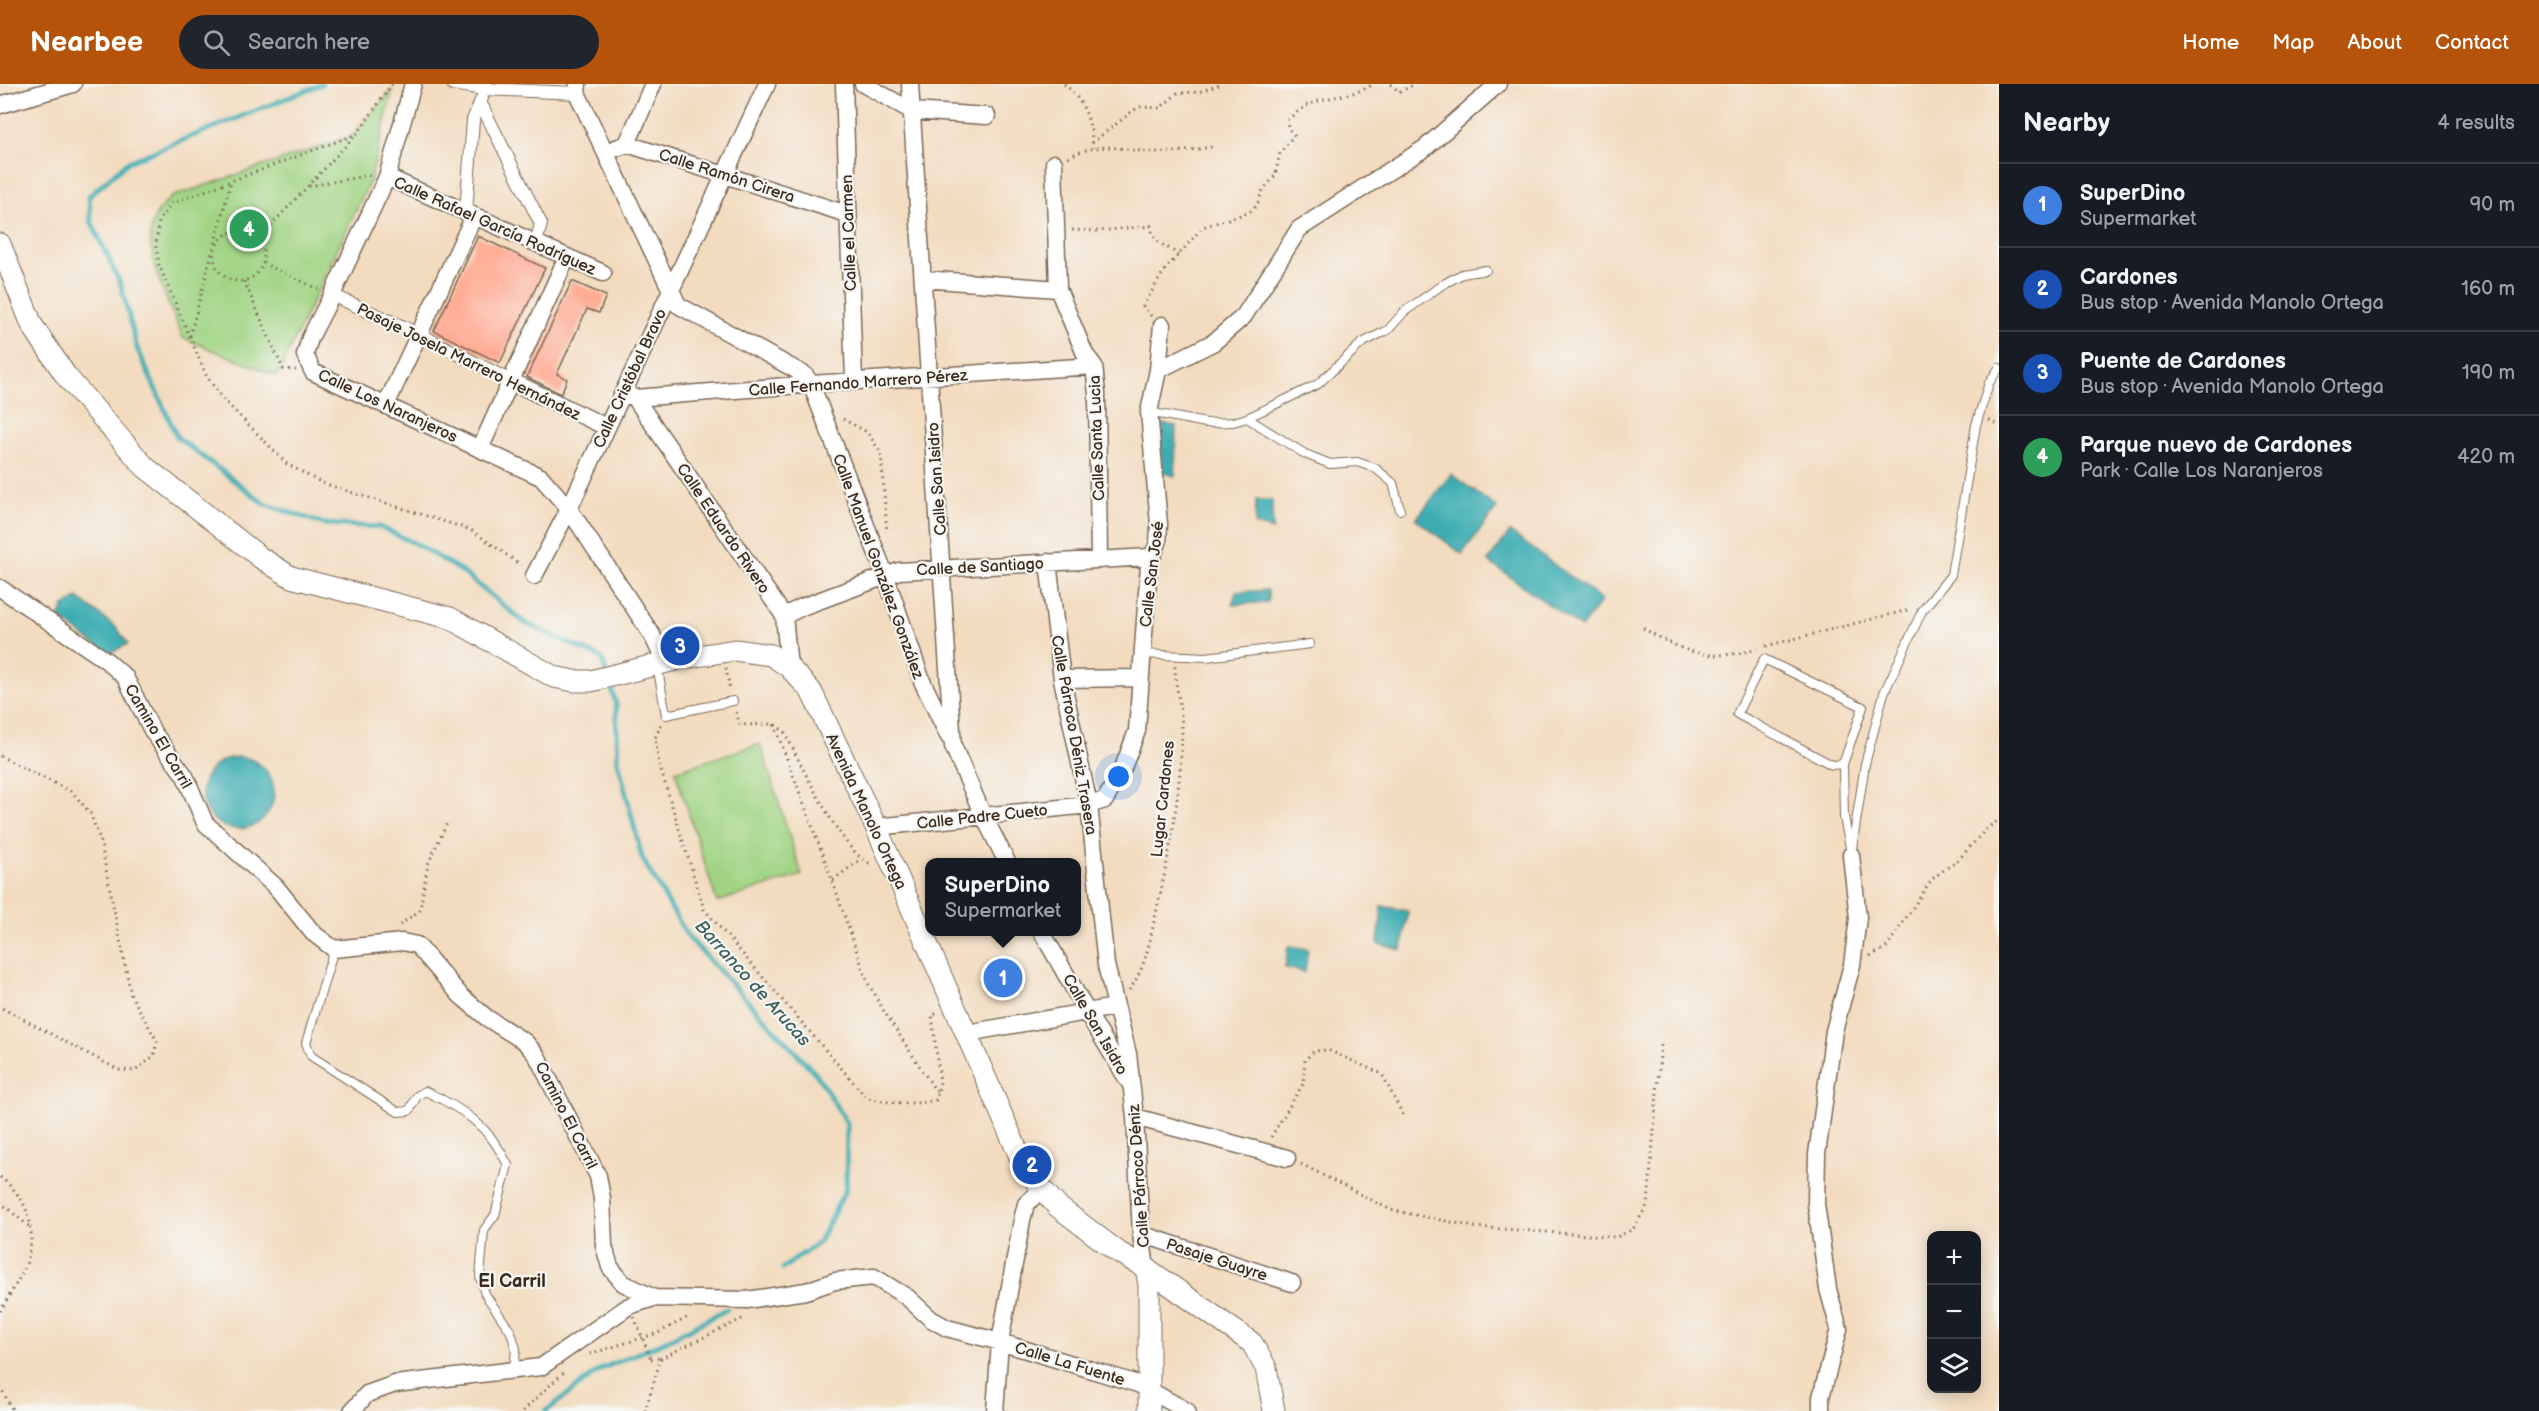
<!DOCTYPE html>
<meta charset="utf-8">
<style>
:root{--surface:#171b24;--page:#20242c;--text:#f1f3f6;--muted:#9ea1a6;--line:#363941;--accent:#b45309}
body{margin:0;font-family:"Balsamiq Sans",sans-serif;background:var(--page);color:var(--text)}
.controls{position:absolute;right:18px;bottom:18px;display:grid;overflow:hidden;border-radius:12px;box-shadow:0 3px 15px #0003}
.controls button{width:54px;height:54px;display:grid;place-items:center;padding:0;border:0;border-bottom:2px solid var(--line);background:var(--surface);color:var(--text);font:30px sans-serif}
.you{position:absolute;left:1119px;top:693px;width:21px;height:21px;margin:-15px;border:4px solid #fff;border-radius:50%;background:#1a73e8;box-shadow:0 0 0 9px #1a73e833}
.badge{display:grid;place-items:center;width:39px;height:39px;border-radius:50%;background:var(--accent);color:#fff;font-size:20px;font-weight:700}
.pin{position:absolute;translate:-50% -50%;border:3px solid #fff;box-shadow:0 2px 6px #0006}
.popup{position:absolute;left:925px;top:774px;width:156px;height:78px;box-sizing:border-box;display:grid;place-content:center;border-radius:12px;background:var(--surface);filter:drop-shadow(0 2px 4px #0005);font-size:20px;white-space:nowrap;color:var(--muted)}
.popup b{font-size:22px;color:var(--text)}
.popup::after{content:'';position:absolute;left:50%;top:100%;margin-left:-12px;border:12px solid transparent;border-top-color:var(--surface)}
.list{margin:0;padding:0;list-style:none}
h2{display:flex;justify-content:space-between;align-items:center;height:78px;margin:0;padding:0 24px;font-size:26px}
h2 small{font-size:20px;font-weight:400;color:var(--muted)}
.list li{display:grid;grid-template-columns:39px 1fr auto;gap:18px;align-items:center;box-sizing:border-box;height:84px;padding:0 24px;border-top:2px solid var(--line)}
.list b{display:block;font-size:22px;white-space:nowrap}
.list p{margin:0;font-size:20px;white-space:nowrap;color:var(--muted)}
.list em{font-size:20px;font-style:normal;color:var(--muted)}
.icon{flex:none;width:33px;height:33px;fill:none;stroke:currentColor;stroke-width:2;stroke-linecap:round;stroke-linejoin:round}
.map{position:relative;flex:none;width:1999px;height:1327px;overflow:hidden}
header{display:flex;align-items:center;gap:36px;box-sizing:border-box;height:84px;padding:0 30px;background:var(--accent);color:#fff}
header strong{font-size:28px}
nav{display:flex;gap:33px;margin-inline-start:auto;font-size:21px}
.search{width:420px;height:54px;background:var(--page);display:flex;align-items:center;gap:15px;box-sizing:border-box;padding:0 21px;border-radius:33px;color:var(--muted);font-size:22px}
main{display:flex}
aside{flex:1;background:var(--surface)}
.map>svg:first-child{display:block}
.green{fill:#a0d484;stroke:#6e7f51;stroke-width:1.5}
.water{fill:#3cadb3;stroke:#3c6c68;stroke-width:1.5}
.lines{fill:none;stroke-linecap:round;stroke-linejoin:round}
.stream{stroke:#3cadb3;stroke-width:5}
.building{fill:#ffac94}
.service-casing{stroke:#7b6856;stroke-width:10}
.pedestrian-casing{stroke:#7b6856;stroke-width:14}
.minor-casing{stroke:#7b6856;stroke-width:19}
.tertiary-casing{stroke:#7b6856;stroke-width:23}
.path{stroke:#7b6856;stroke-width:3;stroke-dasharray:1.5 4.5;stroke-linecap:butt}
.service{stroke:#fff;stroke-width:8}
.pedestrian{stroke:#fff;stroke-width:12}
.minor{stroke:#fff;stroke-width:16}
.tertiary{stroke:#fff;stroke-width:21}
.path-bridge{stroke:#7b6856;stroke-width:3;stroke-dasharray:1.5 4.5;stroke-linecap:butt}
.labels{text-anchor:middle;stroke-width:4.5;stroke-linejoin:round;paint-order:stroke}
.street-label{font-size:16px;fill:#3b2a1e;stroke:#f6f6f2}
.water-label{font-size:18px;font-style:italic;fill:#3b5e5a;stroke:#f6f6f2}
.neighbourhood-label{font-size:18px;font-weight:bold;fill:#3b2a1e;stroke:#f6f6f2}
</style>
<header>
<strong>Nearbee</strong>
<div class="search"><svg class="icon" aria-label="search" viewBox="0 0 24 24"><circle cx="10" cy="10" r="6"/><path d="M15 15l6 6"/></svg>Search here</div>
<nav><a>Home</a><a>Map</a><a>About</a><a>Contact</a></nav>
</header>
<main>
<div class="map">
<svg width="1999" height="1327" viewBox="0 0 1999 1327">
<rect width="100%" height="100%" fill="#f6f6f2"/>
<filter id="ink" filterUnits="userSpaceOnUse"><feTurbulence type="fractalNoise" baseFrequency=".0167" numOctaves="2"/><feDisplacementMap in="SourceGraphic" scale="12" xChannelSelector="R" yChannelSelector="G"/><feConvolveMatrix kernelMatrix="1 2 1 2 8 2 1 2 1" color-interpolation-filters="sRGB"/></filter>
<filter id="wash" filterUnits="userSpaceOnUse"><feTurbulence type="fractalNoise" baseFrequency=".008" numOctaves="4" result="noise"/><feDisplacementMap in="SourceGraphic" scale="24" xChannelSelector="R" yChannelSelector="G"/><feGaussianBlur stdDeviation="1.35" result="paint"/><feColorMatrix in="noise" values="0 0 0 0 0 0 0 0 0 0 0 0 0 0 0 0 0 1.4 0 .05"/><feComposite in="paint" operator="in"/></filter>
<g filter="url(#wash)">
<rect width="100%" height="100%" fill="#f3dbbf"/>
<path class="green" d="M 393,5 L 370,97 L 277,292 L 183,254 C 171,223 140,167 154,135 C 157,127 166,119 171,113 L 352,52 Z
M 760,660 L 802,791 L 717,818 L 675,687 Z"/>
<path class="water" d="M 1162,340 L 1176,342 L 1175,392 L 1163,389 L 1160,361 Z
M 1451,390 L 1497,424 L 1462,470 L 1416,435 Z
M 1256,416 L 1272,416 L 1273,446 L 1255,441 Z
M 1510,448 L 1602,516 L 1581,544 L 1488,477 Z
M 1268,506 L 1268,518 L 1232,521 L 1236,508 Z
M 78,514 L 117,544 L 128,560 L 108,570 L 59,534 L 64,522 Z
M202 709a36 36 0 1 1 72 0a36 36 0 1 1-72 0Z
M 1382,822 L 1408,827 L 1402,866 L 1378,860 Z
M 1288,862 L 1308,865 L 1305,888 L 1285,884 Z"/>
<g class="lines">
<path class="stream" d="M 322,0 L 128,78 L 89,112 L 91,137 L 121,201 L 137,264 L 177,353 L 265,420 L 324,440 L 380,443 L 416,460 L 460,486 L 525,539 L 602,574 L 606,588
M 609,597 L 616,620 L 618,677 L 642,774 L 688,853 L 817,991 L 847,1039 L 846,1105 L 819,1158 L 783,1184
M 546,1327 L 601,1285 L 664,1258 L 727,1225"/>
</g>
<g id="blocks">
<path class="building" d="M 478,152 L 545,184 L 500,279 L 434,247 Z
M 572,197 L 606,212 L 599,229 L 587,225 L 557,290 L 567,295 L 561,310 L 527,293 Z"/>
</g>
</g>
<g filter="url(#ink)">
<use href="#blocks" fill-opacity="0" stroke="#7b6856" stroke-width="1.5"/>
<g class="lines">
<g class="service-casing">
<path id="service" d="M 1149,328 L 1206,339 L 1233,338 L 1247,334 L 1318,300 L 1362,259 L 1388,246 L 1404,228 L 1442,201 L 1462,190 L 1486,186
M 1247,334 L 1305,370 L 1330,380 L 1357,378 L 1375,384 L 1393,399 L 1400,426
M 1142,570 L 1206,573 L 1310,560
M 657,581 L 666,631 L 733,617
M 1843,680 L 1832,681 L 1737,630 L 1764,575 L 1863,623 L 1843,680 L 1844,733 L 1850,764
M 1851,771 L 1865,680 L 1884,609 L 1922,527 L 1951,491 L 1976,341 L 1989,299 L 1999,284
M 334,865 L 306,959 L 311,972 L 398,1028 L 409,1027 L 417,1012 L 425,1007 C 464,1025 489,1042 508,1081 L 495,1131 L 484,1146 L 480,1193 L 485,1210 L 511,1248 L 516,1265 L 514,1285"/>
</g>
<g class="pedestrian-casing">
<path id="pedestrian" d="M 453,0 L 483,5 L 577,9
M 481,20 L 541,140 L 536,159
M 466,128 L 473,36 L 482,14
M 332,211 L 419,250 L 511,297"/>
</g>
<g class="minor-casing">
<path id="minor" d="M 413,0 L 387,93 L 332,211 L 310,254 L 305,271 L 313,288 L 541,393 L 569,425 L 534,492
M 578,0 L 577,9 L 678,221 L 805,291 L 811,300 L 886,493 L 922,597 L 949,653
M 844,0 L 854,297
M 863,0 L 912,27 L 987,32
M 910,0 L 953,662 L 983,731 L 1007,778
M 483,5 L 484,0
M 0,21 L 73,0
M 627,60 L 653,0
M 606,68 L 627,60 L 847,130
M 1054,79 L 1058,205 L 1085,270 L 1094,282 L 1097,310 L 1099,476
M 387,93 L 603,189
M 923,195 L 1058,205
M 1158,286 L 1214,258 L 1244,232 L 1299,145 L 1425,64 L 1498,0
M 511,297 L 606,343
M 624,309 L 635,314 L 811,300 L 1094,282
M 635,314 L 784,532 L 789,583
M 386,321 L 474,132
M 480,365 L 567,173
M 1048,478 L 1062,595 L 1089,721 L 1106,881 L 1128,970 L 1135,1033 L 1141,1150 L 1146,1184
M 0,504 L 107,577 L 125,593 L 153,648 L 185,692 L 205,739 L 276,803 L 313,849 L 334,865 L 402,858 L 417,861 L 461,912 L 487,934 L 525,958 L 537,972 L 598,1092 L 602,1114 L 604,1162 L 610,1183 L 623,1199 L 654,1214 L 747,1216 L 806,1207 L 835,1197 L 874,1193 L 907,1213 L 931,1235 L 947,1244 L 1000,1258 L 1138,1300 L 1187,1327
M 784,532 L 802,523 L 899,487 L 1150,473
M 665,578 L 652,551 L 569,425 L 767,0
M 1062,595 L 1141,594
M 876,743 L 1089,721 L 1105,716 L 1121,689 L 1137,647 L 1149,481 L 1158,459 L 1159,440 L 1149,328 L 1158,286 L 1162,241
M 1042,848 L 1091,935 L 1129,998
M 967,949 L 1115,923
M 1135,1033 L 1287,1074
M 1141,1150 L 1292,1199
M 352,1327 L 367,1310 L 395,1300 L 541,1283 L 629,1222 L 654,1214
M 995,1327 L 1000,1258 L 1022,1136 L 1026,1120 L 1042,1105
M 1821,1327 L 1821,1313 L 1839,1245 L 1828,1205 L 1816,1120 L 1817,1070 L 1834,947 L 1852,881 L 1858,834 L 1851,771"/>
</g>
<g class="tertiary-casing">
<path id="tertiary" d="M 0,160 L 32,241 L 66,292 L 145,383 L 261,474 L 291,493 L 450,534 L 554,593 L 574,597 L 591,597 L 679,575 L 735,566 L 771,571 L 789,583 L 811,607 L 876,743 L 1021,1075 L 1042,1105 L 1057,1122 L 1118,1168 L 1146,1184 L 1252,1259 L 1266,1284 L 1274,1327
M 1146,1184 L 1149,1201 L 1149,1327"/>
</g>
<path class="path" d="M 392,0 L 357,50 L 172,119 L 159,137 L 156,160 L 159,181 L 207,293 L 223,315 L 287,380 L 322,399 L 471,446 L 521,481
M 1064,0 C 1085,17 1091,38 1093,64
M 1391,0 L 1399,8 L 1415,0
M 1092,59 L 1134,26 L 1141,23 L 1160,24 L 1178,9 L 1199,8 L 1222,0
M 1068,73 C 1107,55 1118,67 1156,68 C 1175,69 1195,65 1213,63
M 309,102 L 371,91
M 1072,146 L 1098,147 L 1151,142 C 1155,164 1166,159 1178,171
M214 172a25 25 0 1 1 50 0a25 25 0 1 1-50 0Z
M 258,155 L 355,52
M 263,179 L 318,205
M 244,197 L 283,285 L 296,286
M 1151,232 L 1143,222 L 1164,187 L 1203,143 L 1250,128 L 1257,121 L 1263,106 L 1275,92 L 1280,69 L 1294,51 L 1288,44 L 1287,36 C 1296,29 1304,22 1315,18 C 1335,11 1356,12 1373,0
M 190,252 L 231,97
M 843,335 L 867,348 L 881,369 L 887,448
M 1989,336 L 1999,342
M 1643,544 C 1685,569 1707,578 1757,565
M 1766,562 L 1908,526
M 726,584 L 730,607
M 736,628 L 740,641 L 774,640 L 830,790 L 867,897 L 882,924 L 937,1009
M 661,641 L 655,654 L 659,680 L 704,825 L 866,1013 C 889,1020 913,1021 936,1016 L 940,998 L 932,931 L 939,929
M 775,641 L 784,647 C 798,674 844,774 872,780
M 0,672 L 72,708 L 90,729 L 100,755 L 131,911 L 157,957 L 154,972 L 135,987 L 119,986 L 0,923
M 833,796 L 861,775
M 400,841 L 420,826 L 428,780 L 448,737
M 1870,872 L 1886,864 L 1932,795 L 1960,774 L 1987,744 L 1999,736
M 1129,906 C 1146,885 1150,854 1156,829 C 1170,769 1181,708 1182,646 C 1182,624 1175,604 1175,582
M 1271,1053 L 1303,1000 L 1305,976 L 1314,967 L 1328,966 L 1382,990 L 1403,1031
M 1301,1080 L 1391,1126 L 1475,1143 L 1617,1153 L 1633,1145 L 1648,1120 L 1661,959
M 0,1093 C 25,1112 36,1138 29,1170 C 26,1187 8,1212 0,1228
M 0,1118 L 31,1144
M 590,1270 L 658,1249 L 690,1232
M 651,1275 L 661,1274
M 0,1302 L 13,1327
M 523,1327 L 563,1289
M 645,1327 L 661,1274 L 746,1233"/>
<use href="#service" class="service"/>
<use href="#pedestrian" class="pedestrian"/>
<use href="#minor" class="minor"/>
<use href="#tertiary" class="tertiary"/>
<path class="path-bridge" d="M 634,1233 L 651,1275"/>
</g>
</g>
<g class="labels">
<g class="street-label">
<text transform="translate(727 91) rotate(18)" y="6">Calle Ramón Cirera</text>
<text transform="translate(495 141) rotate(24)" y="6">Calle Rafael García Rodríguez</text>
<text transform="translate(848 149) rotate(-92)" y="6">Calle el Carmen</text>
<text transform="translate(469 277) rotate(26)" y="6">Pasaje Josela Marrero Hernández</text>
<text transform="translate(629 294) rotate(-65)" y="6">Calle Cristóbal Bravo</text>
<text transform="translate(858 298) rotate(-4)" y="6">Calle Fernando Marrero Pérez</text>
<text transform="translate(388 321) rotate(25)" y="6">Calle Los Naranjeros</text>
<text transform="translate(1096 354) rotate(-92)" y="6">Calle Santa Lucia</text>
<text transform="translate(936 395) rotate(-94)" y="6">Calle San Isidro</text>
<text transform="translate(724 444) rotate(56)" y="6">Calle Eduardo Rivero</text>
<text transform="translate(879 482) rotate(70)" y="6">Calle Manuel González González</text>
<text transform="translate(980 482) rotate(-3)" y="6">Calle de Santiago</text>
<text transform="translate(1151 490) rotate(-83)" y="6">Calle San José</text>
<text transform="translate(1075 651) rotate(80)" y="6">Calle Párroco Déniz Trasera</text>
<text transform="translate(159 652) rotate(60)" y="6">Camino El Carril</text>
<text transform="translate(1162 715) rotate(-84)" y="6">Lugar Cardones</text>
<text transform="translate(867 727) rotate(65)" y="6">Avenida Manolo Ortega</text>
<text transform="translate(982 732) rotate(-6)" y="6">Calle Padre Cueto</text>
<text transform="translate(1096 940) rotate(60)" y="6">Calle San Isidro</text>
<text transform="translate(567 1031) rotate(63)" y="6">Camino El Carril</text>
<text transform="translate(1138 1092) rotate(-94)" y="6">Calle Párroco Déniz</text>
<text transform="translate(1217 1175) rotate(18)" y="6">Pasaje Guayre</text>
<text transform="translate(1070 1279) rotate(17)" y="6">Calle La Fuente</text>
</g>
<g class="water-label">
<text transform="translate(753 899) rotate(48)" y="6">Barranco de Arucas</text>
</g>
<g class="neighbourhood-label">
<text x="512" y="1203">El Carril</text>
</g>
</g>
</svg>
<div class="controls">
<button>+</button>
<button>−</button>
<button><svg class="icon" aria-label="layers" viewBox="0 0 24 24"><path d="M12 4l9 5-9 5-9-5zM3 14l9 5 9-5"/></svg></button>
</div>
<div class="you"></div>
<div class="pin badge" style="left:1003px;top:894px;background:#3f7fe0">1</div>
<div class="popup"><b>SuperDino</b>Supermarket</div>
<div class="pin badge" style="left:1032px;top:1081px;background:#1a4fb4">2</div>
<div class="pin badge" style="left:680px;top:562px;background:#1a4fb4">3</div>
<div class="pin badge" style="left:249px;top:145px;background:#2e9e5b">4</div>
</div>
<aside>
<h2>Nearby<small>4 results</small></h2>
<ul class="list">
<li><span class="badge" style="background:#3f7fe0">1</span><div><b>SuperDino</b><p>Supermarket</p></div><em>90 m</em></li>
<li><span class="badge" style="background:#1a4fb4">2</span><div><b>Cardones</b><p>Bus stop · Avenida Manolo Ortega</p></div><em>160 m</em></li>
<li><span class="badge" style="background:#1a4fb4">3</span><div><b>Puente de Cardones</b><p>Bus stop · Avenida Manolo Ortega</p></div><em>190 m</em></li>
<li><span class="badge" style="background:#2e9e5b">4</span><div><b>Parque nuevo de Cardones</b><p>Park · Calle Los Naranjeros</p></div><em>420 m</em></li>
</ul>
</aside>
</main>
